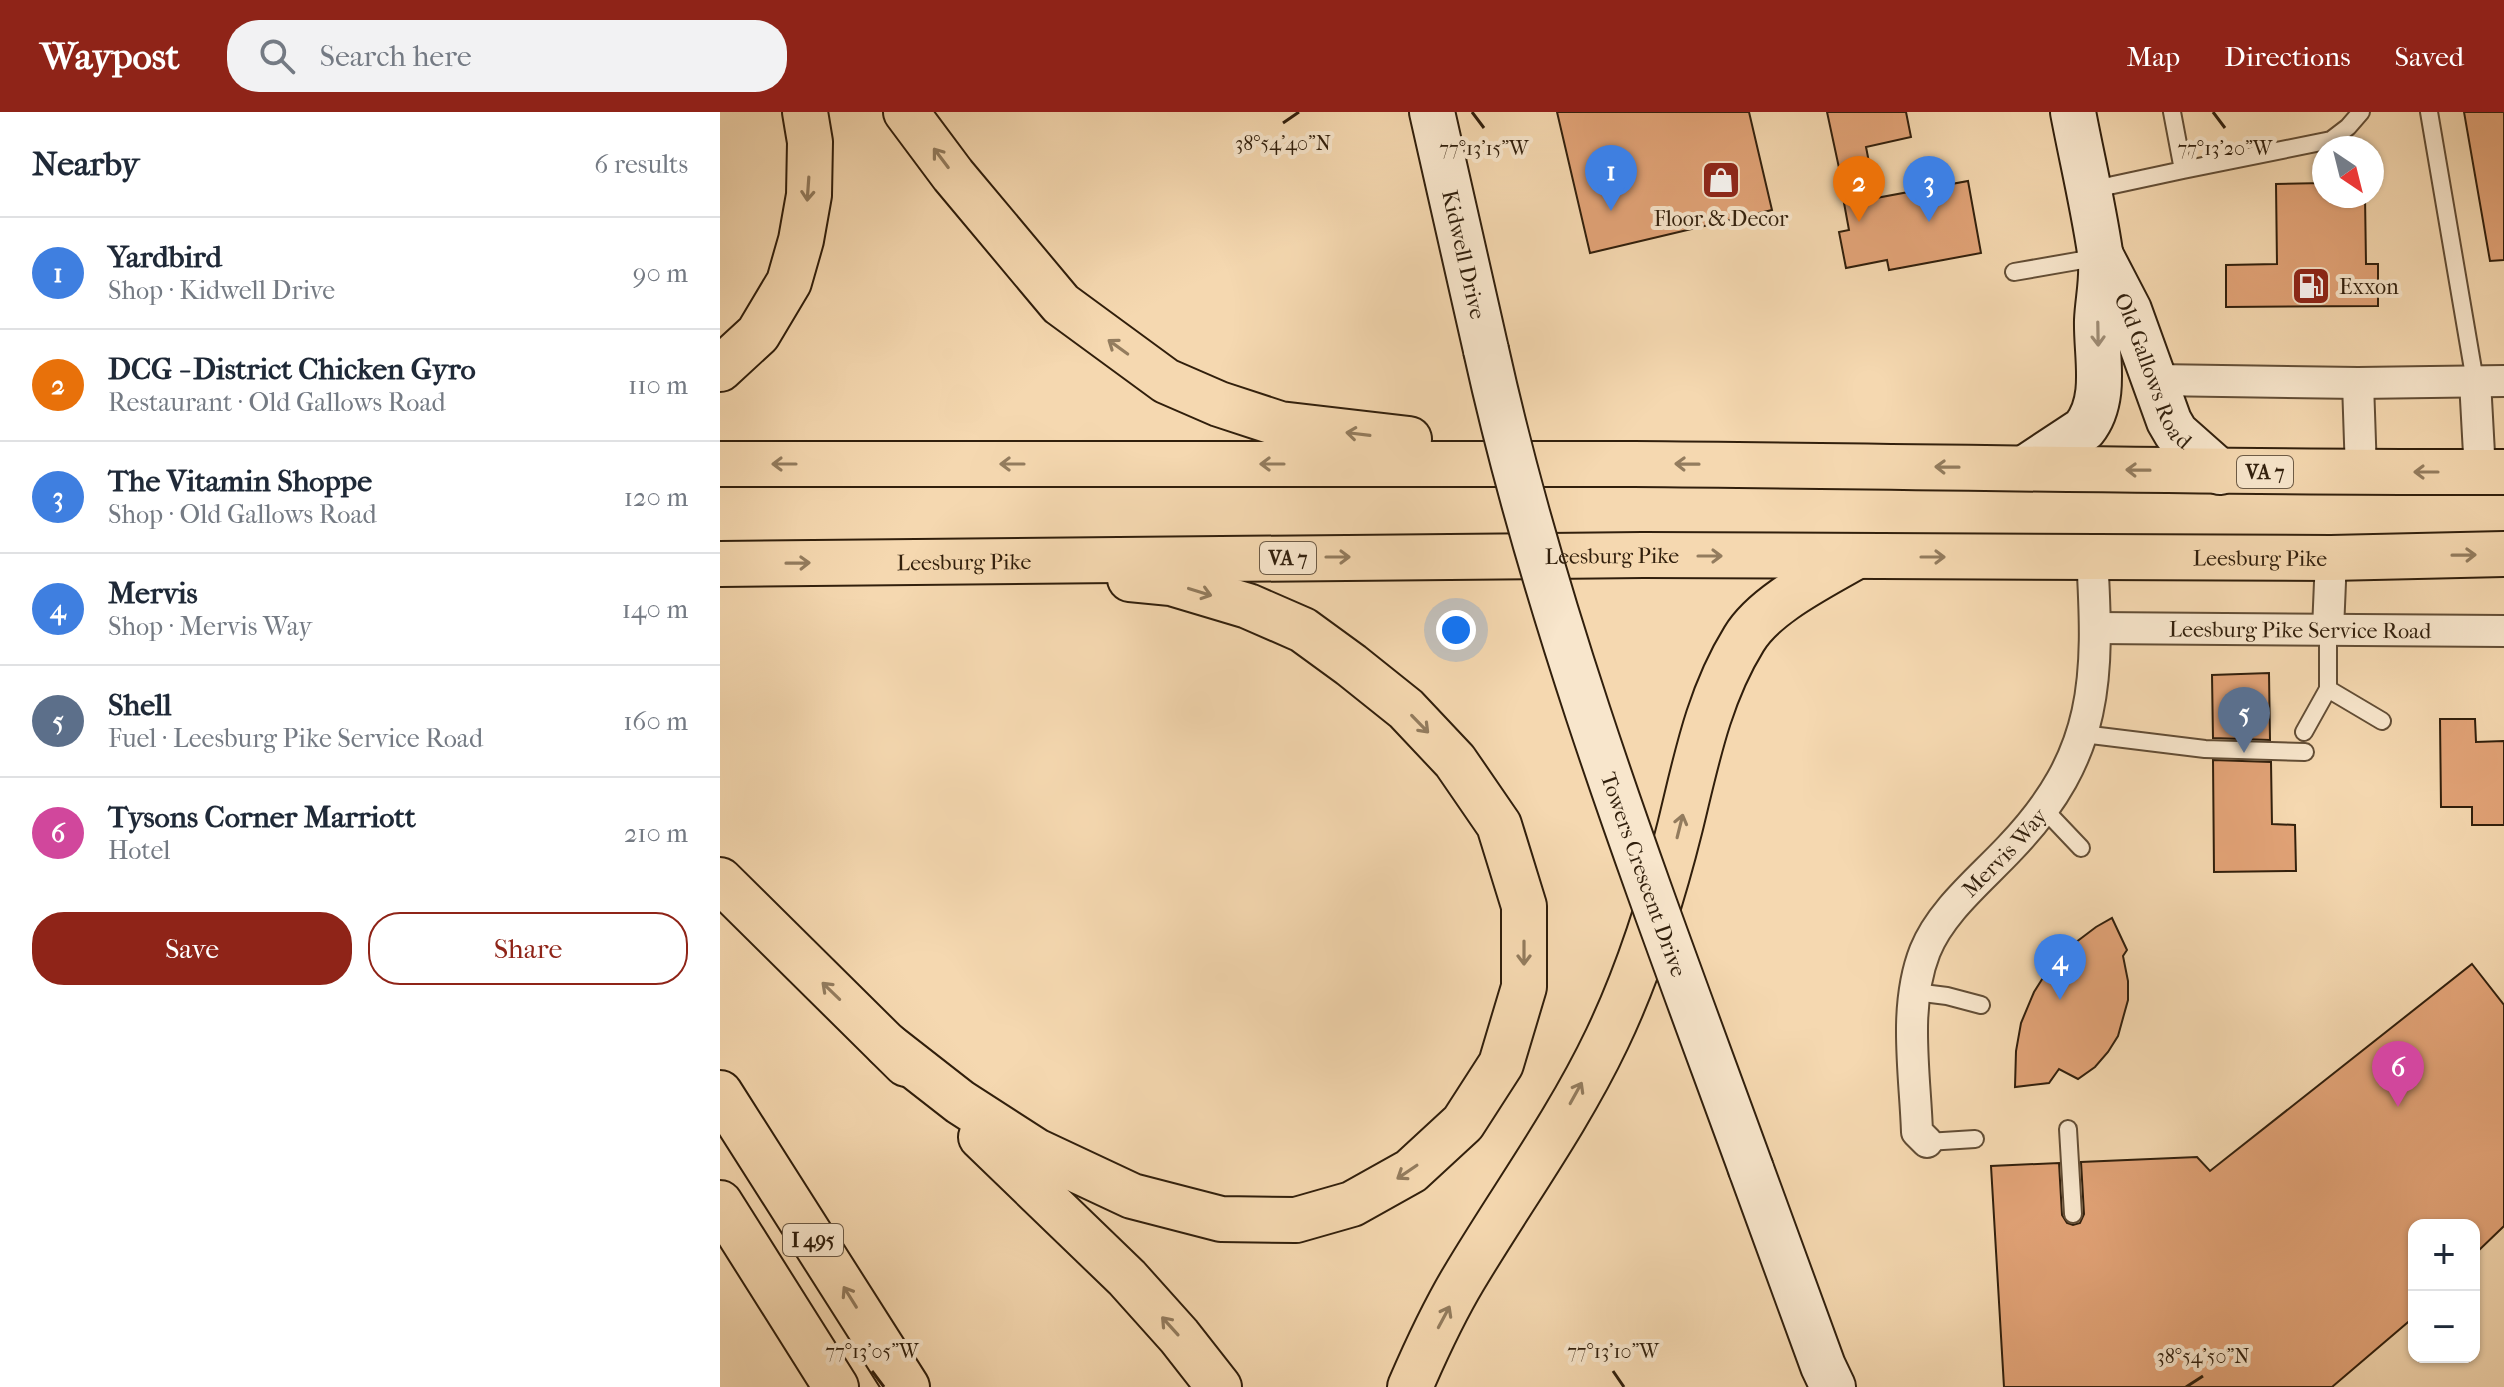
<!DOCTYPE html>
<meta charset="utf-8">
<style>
:root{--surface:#fff;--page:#f2f2f3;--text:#1f2937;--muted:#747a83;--line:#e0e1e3;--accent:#8f2418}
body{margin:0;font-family:"IM FELL French Canon",serif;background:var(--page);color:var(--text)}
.controls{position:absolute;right:24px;bottom:24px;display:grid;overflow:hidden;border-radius:16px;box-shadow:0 2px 6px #0004}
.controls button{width:72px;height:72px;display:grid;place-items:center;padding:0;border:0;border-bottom:2px solid var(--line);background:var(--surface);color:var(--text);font:40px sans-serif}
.compass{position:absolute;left:1592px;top:24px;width:72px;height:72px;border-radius:50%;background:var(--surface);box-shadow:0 2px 6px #0004;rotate:145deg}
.you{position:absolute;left:736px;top:518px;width:28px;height:28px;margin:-20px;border:6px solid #fff;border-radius:50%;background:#1a73e8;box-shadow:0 0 0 12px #1a73e833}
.badge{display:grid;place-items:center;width:52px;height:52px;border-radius:50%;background:var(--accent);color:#fff;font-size:26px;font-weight:700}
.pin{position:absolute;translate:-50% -66px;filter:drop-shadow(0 2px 4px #0008)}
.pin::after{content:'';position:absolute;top:42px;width:28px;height:24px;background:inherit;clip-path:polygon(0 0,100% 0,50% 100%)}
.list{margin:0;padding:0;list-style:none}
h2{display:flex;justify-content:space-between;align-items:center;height:104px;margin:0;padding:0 32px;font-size:34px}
h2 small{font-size:26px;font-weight:400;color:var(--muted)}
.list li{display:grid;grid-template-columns:52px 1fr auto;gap:24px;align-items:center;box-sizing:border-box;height:112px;padding:0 32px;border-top:2px solid var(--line)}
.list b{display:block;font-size:30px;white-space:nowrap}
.list p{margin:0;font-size:26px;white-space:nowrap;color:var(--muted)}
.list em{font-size:26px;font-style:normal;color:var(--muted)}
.actions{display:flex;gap:16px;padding:24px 32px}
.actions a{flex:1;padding:18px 0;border:2px solid var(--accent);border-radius:32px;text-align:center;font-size:28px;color:var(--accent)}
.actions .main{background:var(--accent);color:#fff}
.icon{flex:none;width:44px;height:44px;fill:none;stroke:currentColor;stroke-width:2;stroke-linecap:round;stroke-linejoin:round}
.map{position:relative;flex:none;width:1784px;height:1275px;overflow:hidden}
header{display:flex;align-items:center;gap:48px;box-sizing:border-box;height:112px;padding:0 40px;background:var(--accent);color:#fff}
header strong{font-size:38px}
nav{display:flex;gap:44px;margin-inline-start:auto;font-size:28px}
.search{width:560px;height:72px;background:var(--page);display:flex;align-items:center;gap:20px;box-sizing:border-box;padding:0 28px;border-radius:32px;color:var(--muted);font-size:30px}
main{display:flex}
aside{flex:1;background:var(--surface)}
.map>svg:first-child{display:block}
.building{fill:#e2a377;stroke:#311f0c;stroke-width:2}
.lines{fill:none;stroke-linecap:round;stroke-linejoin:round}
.lane-casing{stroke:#624d35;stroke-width:20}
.street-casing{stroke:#624d35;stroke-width:34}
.secondary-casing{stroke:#311f0c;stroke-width:48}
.highway-casing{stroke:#311f0c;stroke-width:48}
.lane{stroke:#f8e6cc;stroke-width:16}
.street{stroke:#f8e6cc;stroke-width:30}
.secondary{stroke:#f8e6cc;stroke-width:44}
.highway{stroke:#f5d8b0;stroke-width:44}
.secondary-bridge-casing{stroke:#311f0c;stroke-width:48;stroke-linecap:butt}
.secondary-bridge{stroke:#f8e6cc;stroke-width:44}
.oneway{stroke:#937c5e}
.oneway2{stroke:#9e8c76}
.ticks{fill:none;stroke:#311f0c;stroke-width:3}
.labels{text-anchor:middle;stroke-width:8;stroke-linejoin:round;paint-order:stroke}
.shield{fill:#f8e6cc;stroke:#6d5b46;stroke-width:2}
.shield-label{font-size:20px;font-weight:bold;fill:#311f0c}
.poi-label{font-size:22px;fill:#311f0c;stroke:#f8e6cc}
.street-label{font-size:22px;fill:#311f0c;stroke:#f8e6cc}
.ticks-label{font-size:20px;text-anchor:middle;fill:#311f0c;stroke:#f8e6cc;stroke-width:8;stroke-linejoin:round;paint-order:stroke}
</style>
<header>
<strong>Waypost</strong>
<div class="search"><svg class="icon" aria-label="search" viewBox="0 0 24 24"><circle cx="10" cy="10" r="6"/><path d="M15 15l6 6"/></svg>Search here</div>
<nav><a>Map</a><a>Directions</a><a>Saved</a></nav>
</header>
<main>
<aside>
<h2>Nearby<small>6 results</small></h2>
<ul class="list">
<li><span class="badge" style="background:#3f7fe0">1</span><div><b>Yardbird</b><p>Shop · Kidwell Drive</p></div><em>90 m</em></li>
<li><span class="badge" style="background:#e8710a">2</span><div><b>DCG - District Chicken Gyro</b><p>Restaurant · Old Gallows Road</p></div><em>110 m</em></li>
<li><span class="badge" style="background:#3f7fe0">3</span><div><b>The Vitamin Shoppe</b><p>Shop · Old Gallows Road</p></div><em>120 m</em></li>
<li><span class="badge" style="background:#3f7fe0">4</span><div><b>Mervis</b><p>Shop · Mervis Way</p></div><em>140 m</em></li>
<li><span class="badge" style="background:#5c6f8a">5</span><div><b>Shell</b><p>Fuel · Leesburg Pike Service Road</p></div><em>160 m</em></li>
<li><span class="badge" style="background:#d1479c">6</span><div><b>Tysons Corner Marriott</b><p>Hotel</p></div><em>210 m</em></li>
</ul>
<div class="actions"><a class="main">Save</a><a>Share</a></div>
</aside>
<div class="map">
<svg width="1784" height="1275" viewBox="0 0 1784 1275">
<rect width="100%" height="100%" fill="#f5d8b0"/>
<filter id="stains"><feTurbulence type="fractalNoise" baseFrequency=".0025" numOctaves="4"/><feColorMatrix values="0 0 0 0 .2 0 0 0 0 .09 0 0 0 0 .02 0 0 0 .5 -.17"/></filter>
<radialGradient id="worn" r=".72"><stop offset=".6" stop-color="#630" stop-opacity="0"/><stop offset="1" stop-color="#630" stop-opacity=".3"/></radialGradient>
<path class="building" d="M 837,0 L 1029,0 L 1052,98 L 870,141 Z
M 1107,0 L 1186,0 L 1191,25 L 1146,35 L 1156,86 L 1248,69 L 1261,141 L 1169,158 L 1167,148 L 1126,156 L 1119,120 L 1129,118 L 1122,80 L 1124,79 Z
M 1744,0 L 1784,0 L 1784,148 L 1770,149 Z
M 1604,71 L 1604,84 L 1645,84 L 1646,152 L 1658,152 L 1658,194 L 1506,195 L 1506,153 L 1557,152 L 1556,72 Z
M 1549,561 L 1550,628 L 1493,626 L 1492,563 Z
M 1720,607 L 1755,607 L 1756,630 L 1784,629 L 1784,713 L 1752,713 L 1752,695 L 1721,695 Z
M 1493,648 L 1551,650 L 1552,712 L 1575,713 L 1576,759 L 1494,760 Z
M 1392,806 L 1407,838 L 1403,844 L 1408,869 L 1408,888 L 1398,924 L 1388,940 L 1375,955 L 1358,967 L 1339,957 L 1329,971 L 1295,975 L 1296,939 L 1301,911 L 1314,880 L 1331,853 L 1343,840 L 1376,815 Z
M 1752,852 L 1784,893 L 1784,1114 L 1754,1143 L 1754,1113 L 1694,1113 L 1694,1205 L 1612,1275 L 1284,1275 L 1271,1054 L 1339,1051 L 1342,1103 L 1347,1111 L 1353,1113 L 1360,1111 L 1364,1102 L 1361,1050 L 1477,1045 L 1490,1059 Z"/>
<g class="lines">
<g class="lane-casing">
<path id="lane" d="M 1709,0 L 1755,269
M 1463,58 L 1611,28 L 1628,15 L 1641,0
M 1370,78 L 1463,58 L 1452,0
M 1294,160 L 1380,145
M 1608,577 L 1608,518
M 1584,620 L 1608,577 L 1662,609
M 1363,622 L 1485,637 L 1585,640
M 1323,696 L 1361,736
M 1195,880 L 1227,884 L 1261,893
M 1348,1017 L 1353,1102
M 1207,1030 L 1255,1027"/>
</g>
<g class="street-casing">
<g id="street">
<path d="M 1436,268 L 1638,271 L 1784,269"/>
<path d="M 1755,269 L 1760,360"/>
<path d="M 1638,271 L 1641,360"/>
<path id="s1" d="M 1376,516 L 1784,519"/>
<path d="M 1608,518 L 1611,446"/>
<path id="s2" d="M 1207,1030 L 1197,1020 C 1195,961 1183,895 1205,839 C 1221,799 1261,767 1290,736 C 1380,642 1379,566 1372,444"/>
</g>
</g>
<g class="secondary-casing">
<g id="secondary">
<path id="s3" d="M 712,0 L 766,238"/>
<path id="s4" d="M 1382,146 L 1409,198 L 1449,309 L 1456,321 L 1500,360"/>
<path d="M 1305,356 L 1364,317 C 1388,287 1376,244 1377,208 C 1378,186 1384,162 1380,140 C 1373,93 1362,47 1353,0"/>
<path d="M 1031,1057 L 1103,1254 L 1113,1275"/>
</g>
</g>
<g class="highway-casing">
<g id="highway">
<path d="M 186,0 L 233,63 L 341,192 L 446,269 L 499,292 L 560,312 L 689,327"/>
<path d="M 0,257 L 38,222 L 69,170 L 81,128 L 89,83 L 90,30 L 85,0"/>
<path d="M 0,352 C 305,352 610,350 914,352 C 1204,354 1494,361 1784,360"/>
<path id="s5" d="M 0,452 L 923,443 L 1611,446 L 1784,442"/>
<path d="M 0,768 L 186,952"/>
<path d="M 167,933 L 240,990 L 316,1039 L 412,1084 L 501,1107 L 576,1108 L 632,1092 L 691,1059 L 743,1011 L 781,952 L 804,875 L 804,794 L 779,713 L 735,649 L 686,597 L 631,553 L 583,518 L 528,494 L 451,471 L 410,467"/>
<path d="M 0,981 L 187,1275"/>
<path d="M 261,1025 L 407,1166 L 459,1224 L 499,1275"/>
<path d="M 0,1091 L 116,1275"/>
<path d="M 690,1275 C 706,1238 723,1201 744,1166 C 791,1087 847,1011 887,927 C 919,860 942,787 960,715 C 976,650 988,585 1024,527 C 1045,492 1101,465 1135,445"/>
</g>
</g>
<use href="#lane" class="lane"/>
<use href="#street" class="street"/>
<use href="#secondary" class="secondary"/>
<use href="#highway" class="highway"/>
<g class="secondary-bridge-casing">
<g id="secondary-bridge">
<path id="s6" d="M 766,238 C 828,518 933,788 1031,1057"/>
</g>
</g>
<use href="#secondary-bridge" class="secondary-bridge"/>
</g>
<defs><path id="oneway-shaft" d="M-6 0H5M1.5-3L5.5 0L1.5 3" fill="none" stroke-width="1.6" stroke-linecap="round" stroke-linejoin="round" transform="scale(2)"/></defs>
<g class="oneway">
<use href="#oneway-shaft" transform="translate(221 46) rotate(-127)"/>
<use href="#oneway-shaft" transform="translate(88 77) rotate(94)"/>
<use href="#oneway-shaft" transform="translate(398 235) rotate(-144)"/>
<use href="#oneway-shaft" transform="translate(638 322) rotate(-173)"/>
<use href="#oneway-shaft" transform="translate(64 352) rotate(-180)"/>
<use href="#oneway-shaft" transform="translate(292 352) rotate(180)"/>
<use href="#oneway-shaft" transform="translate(552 352) rotate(180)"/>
<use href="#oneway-shaft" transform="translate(967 352) rotate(-179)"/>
<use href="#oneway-shaft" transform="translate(1227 355) rotate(-179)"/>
<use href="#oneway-shaft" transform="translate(1418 358) rotate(-179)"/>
<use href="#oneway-shaft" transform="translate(1706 360) rotate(-180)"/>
<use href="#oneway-shaft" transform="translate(1744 443) rotate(-1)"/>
<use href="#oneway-shaft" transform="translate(990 444)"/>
<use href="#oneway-shaft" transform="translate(618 445)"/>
<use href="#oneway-shaft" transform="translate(1213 445)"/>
<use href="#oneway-shaft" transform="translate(78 451) rotate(-1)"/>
<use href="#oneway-shaft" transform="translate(480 480) rotate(17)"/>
<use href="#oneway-shaft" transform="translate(700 612) rotate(46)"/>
<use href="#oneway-shaft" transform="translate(960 714) rotate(-76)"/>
<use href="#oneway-shaft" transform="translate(804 841) rotate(90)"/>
<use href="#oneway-shaft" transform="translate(111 879) rotate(-136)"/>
<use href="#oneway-shaft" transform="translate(856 981) rotate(-61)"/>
<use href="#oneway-shaft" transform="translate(687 1060) rotate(146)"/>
<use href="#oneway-shaft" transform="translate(130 1185) rotate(-122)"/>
<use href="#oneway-shaft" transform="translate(724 1205) rotate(-62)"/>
<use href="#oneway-shaft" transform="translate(450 1214) rotate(-132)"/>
</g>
<use class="oneway2" href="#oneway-shaft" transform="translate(1378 222) rotate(89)"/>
<path class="ticks" d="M 752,0 L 764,16M 1493,0 L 1505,16M 563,11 L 579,0M 152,1259 L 164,1275M 893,1259 L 904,1275M 1466,1275 L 1483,1264"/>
<defs>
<g id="shop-square" transform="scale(2)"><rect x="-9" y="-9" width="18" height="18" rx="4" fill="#8f2418" stroke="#f8e6cc"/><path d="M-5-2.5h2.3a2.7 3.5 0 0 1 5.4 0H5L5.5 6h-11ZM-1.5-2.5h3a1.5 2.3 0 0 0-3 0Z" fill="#fff"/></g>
<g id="fuel-square" transform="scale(2)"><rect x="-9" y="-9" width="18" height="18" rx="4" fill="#8f2418" stroke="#f8e6cc"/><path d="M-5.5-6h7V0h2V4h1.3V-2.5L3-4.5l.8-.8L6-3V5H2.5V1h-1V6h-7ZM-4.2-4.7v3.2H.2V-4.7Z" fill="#fff"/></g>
</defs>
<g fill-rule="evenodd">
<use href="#shop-square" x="1001" y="68"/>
<use href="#fuel-square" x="1591" y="174"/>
</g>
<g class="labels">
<g class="shield">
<rect x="1517" y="344" width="56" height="32" rx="6"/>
<rect x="540" y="430" width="56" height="32" rx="6"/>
<rect x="63" y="1112" width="60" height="32" rx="6"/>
</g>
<g class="shield-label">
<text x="1545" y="367">VA 7</text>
<text x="568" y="453">VA 7</text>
<text x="93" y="1135">I 495</text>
</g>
<g class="poi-label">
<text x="1001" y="114">Floor &amp; Decor</text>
<text x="1619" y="182" text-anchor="start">Exxon</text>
</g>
<g class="street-label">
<text dy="8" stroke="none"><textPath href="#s3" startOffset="146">Kidwell Drive</textPath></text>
<text dy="8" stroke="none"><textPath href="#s4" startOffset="124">Old Gallows Road</textPath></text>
<text dy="8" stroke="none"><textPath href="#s5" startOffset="892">Leesburg Pike</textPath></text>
<text dy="8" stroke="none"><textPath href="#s5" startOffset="1540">Leesburg Pike</textPath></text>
<text dy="8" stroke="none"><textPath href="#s5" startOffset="244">Leesburg Pike</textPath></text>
<text dy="8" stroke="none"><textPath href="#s1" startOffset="204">Leesburg Pike Service Road</textPath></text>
<text dy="8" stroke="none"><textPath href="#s2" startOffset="324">Mervis Way</textPath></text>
<text dy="8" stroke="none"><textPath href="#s6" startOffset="548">Towers Crescent Drive</textPath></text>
</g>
</g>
<g class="ticks-label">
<text x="563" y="38">38°54'40"N</text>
<text x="764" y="43">77°13'15"W</text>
<text x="1505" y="43">77°13'20"W</text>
<text x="152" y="1246">77°13'05"W</text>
<text x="893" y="1246">77°13'10"W</text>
<text x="1483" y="1251">38°54'50"N</text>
</g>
<rect width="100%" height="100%" filter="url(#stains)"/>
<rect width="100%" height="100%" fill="url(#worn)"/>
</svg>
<div class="controls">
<button>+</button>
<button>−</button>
</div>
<svg class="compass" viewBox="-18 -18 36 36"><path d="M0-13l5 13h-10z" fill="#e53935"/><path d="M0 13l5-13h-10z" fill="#747a83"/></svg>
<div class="you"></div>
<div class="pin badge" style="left:891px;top:99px;background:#3f7fe0">1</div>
<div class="pin badge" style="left:1139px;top:110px;background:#e8710a">2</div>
<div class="pin badge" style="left:1209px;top:110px;background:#3f7fe0">3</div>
<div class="pin badge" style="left:1340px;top:888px;background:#3f7fe0">4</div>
<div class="pin badge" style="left:1524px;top:641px;background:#5c6f8a">5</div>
<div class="pin badge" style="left:1678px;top:995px;background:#d1479c">6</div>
</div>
</main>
